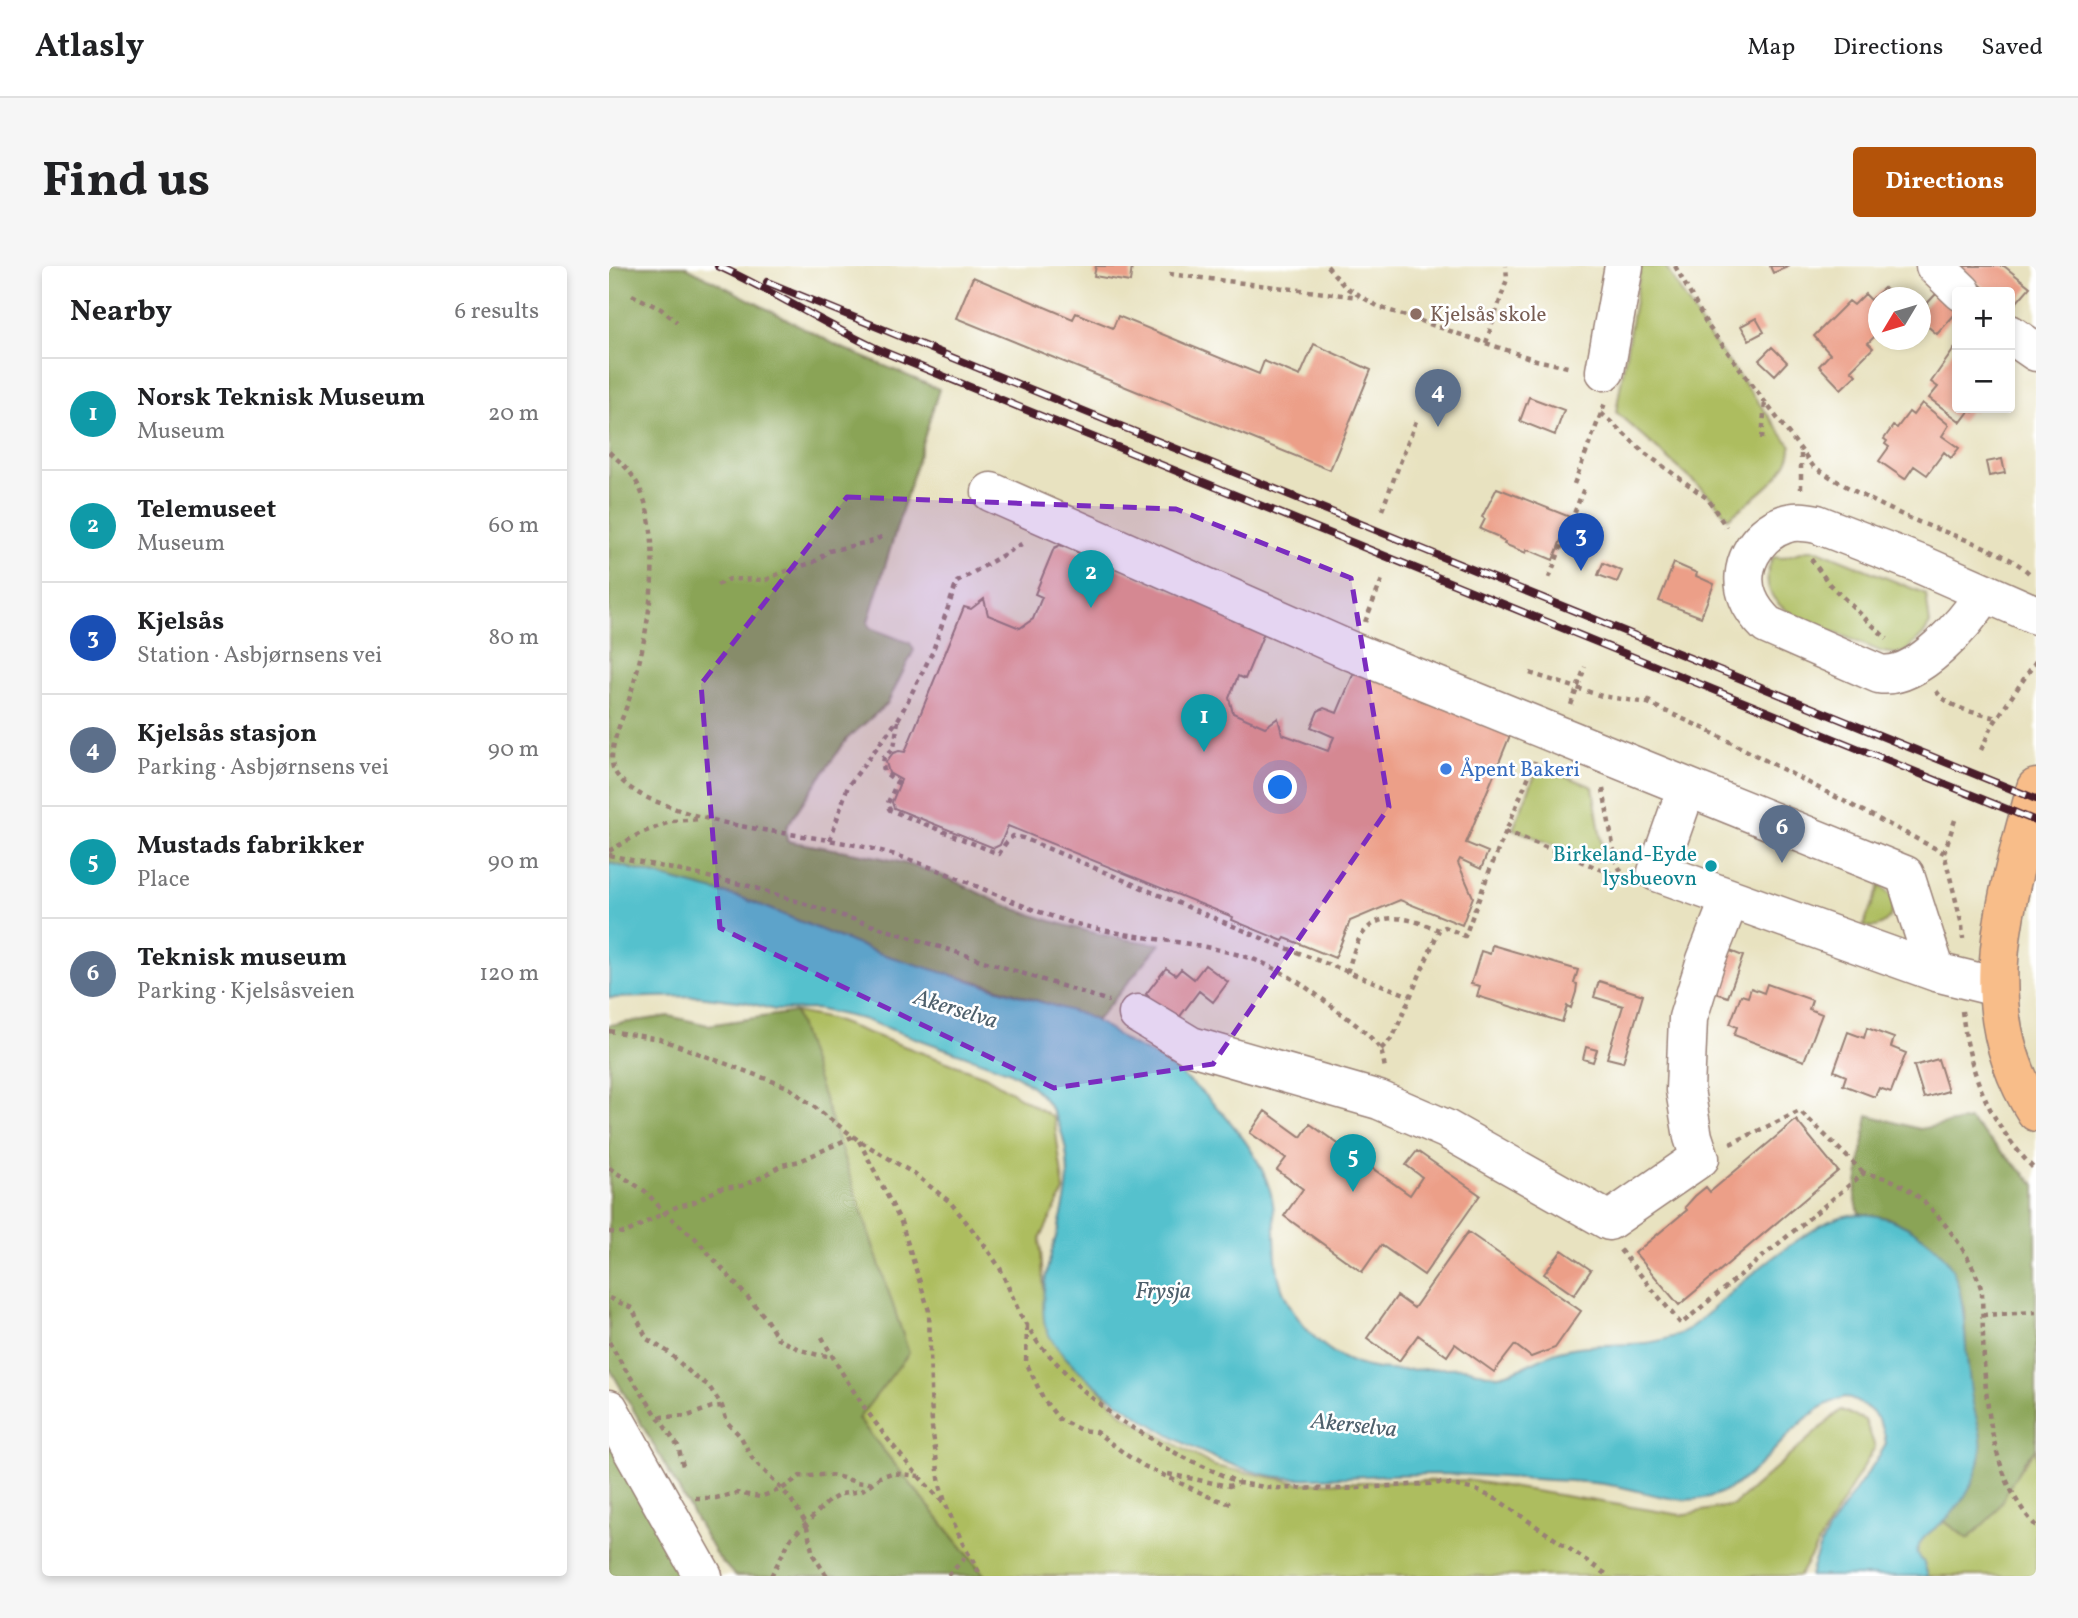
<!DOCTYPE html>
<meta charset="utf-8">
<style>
:root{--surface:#fff;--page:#f6f6f6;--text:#202124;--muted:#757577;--line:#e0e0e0;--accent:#b45309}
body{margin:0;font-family:Vollkorn,serif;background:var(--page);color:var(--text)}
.controls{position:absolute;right:21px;top:21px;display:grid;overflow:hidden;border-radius:7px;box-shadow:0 4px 10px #0003}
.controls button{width:63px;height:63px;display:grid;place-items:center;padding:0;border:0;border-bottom:2px solid var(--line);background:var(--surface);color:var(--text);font:35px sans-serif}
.compass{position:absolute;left:1259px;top:21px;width:63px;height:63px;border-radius:50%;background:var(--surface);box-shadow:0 4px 10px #0003;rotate:232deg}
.you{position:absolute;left:672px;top:522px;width:24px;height:24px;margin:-18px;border:5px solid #fff;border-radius:50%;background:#1a73e8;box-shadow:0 0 0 10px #1a73e833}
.badge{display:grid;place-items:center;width:46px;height:46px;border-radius:50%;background:var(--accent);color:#fff;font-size:23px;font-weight:700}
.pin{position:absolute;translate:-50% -58px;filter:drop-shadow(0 2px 4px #0008)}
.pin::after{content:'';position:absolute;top:37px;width:24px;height:21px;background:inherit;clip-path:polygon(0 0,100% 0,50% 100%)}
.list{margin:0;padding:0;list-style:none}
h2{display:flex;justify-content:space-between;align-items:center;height:91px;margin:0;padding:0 28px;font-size:30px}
h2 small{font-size:23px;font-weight:400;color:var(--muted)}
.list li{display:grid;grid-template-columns:46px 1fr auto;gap:21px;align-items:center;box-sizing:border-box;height:112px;padding:0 28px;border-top:2px solid var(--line)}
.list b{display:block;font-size:26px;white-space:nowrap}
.list p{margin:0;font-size:23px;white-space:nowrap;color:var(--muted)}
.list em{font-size:23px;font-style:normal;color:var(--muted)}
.map{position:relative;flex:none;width:1427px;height:1310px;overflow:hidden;border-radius:7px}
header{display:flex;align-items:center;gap:42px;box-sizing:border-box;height:98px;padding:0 35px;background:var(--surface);border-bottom:2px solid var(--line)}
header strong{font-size:33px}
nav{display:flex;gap:38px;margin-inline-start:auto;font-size:24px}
.intro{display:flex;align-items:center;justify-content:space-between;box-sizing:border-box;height:168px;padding:0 42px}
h1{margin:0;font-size:49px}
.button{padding:18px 32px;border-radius:7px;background:var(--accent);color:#fff;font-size:24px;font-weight:700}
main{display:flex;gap:42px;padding:0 42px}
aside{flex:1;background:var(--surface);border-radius:7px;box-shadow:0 4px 10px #0003}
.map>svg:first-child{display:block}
.green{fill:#adbd5f;stroke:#7c6e45;stroke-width:2}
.forest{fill:#8aa456;stroke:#6a6240;stroke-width:2}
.water{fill:#54c1cd;stroke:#4f707c;stroke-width:2}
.building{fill:#ec9f88}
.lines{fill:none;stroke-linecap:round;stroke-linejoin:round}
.minor-casing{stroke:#998076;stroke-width:41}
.major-casing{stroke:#998076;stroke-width:41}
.path{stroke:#998076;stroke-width:4.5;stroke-dasharray:5 5;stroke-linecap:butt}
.minor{stroke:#fff;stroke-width:38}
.major{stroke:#f8bd89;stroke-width:38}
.rail-casing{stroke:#4a1f2b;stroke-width:8}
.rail{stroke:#fff;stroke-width:5;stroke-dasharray:16;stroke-linecap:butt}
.marked{fill:#7b2cbf;fill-opacity:0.2;stroke:#7b2cbf;stroke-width:5;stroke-dasharray:14 9;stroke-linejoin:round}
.education-dot{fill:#8d6e63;stroke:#fff;stroke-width:2.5}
.shop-dot{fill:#3f7fe0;stroke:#fff;stroke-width:2.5}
.culture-dot{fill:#0f9aa8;stroke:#fff;stroke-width:2.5}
.labels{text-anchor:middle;stroke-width:5;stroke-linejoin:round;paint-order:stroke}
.education-label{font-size:21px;fill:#785e54;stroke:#fff;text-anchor:start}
.shop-label{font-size:21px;fill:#366cbe;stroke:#fff;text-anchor:start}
.culture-label{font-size:21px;fill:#0d838f;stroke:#fff;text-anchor:end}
.water-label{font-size:23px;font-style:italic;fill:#4e606c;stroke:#fff}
</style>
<header>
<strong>Atlasly</strong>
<nav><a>Map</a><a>Directions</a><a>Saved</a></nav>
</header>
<div class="intro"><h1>Find us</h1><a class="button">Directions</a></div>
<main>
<aside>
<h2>Nearby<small>6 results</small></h2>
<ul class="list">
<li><span class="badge" style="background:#0f9aa8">1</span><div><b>Norsk Teknisk Museum</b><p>Museum</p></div><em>20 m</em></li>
<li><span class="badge" style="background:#0f9aa8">2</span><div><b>Telemuseet</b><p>Museum</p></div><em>60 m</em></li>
<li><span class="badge" style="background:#1a4fb4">3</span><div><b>Kjelsås</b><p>Station · Asbjørnsens vei</p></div><em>80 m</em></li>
<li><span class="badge" style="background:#5c6f8a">4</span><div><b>Kjelsås stasjon</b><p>Parking · Asbjørnsens vei</p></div><em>90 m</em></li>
<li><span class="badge" style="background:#0f9aa8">5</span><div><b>Mustads fabrikker</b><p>Place</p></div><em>90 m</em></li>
<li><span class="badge" style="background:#5c6f8a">6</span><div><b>Teknisk museum</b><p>Parking · Kjelsåsveien</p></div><em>120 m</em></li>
</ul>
</aside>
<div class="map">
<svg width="1427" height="1310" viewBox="0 0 1427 1310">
<rect width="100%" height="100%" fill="#fff"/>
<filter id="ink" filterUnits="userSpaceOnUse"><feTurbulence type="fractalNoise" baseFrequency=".0143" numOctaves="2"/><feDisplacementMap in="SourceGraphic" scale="14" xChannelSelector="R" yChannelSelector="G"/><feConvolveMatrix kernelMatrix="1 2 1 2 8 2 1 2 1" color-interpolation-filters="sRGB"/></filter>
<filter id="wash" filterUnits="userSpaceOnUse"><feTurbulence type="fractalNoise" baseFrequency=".00686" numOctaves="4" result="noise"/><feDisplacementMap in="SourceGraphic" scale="28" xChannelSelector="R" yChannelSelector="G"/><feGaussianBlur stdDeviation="1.57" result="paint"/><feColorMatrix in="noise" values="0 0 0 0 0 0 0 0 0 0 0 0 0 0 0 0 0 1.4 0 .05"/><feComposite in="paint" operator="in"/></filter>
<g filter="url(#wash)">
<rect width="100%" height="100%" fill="#e8e2c0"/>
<path class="green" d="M 1032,0 L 1056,0 L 1097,66 L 1182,180 C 1183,208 1139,236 1119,252 L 1102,231 L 1007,146 Z
M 1198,284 L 1209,284 L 1317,328 L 1321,358 L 1314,369 L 1297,385 L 1288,388 L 1273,386 C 1256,379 1239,372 1222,365 C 1189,352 1142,337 1164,291 L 1172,292 Z
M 930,499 L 984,521 L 993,580 L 989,594 L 986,595 L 904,563 Z
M 1271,619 L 1284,632 C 1286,652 1274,665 1254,660 Z
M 186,746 L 221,753 L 376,810 L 445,852 L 455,925 L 431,973 L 438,1065 L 513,1148 L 605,1200 L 691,1217 L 858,1214 L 1072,1249 L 1125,1239 L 1232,1144 L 1256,1154 L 1266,1181 L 1190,1310 L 376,1310 L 249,1153 Z
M 1427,1182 L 1427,1310 L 1319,1310 L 1315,1297 L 1308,1288 C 1308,1272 1323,1264 1335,1255 L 1359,1273 Z"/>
<path class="forest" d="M 0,0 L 76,0 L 231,81 L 330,123 L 259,356 L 261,362 L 301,377 L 305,384 L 278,438 L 238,473 L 198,530 L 177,562 L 178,575 C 226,584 276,589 323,606 C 350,615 375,631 401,641 C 450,659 499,673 551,678 L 488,754 L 381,719 L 330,706 L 269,687 L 133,632 L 0,597 Z
M 186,746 L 300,1087 L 249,1153 L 376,1310 L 126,1310 L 107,1289 L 0,1101 L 0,759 L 60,750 L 99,759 Z
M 1259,849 L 1310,863 L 1360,854 L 1427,919 L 1427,1182 L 1415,1195 L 1386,1247 L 1359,1273 L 1335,1255 L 1348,1240 L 1371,1195 L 1372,1172 L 1363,1137 L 1357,1085 L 1355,1041 L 1331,986 L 1319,975 L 1302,963 L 1279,952 L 1250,947 L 1246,930 Z
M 0,1159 L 92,1310 L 0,1310 Z"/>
<path class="water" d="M 0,597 L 133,632 L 269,687 L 472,748 C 489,755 500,763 515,774 C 525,781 537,784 547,791 C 591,818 644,872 660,921 C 669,947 664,974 668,1001 C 673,1040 704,1079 740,1095 C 780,1112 815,1100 855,1102 C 867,1103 879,1111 890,1109 C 914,1105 935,1087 958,1083 C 998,1074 1044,1086 1079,1063 C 1097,1051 1113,1034 1129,1020 C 1154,998 1182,977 1211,960 C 1236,945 1261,945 1287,956 C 1362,989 1351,1034 1359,1101 C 1361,1113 1361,1125 1364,1137 C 1366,1149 1371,1161 1372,1173 C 1375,1202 1356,1237 1334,1256 C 1322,1266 1309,1272 1308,1288 L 1315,1297 L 1319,1310 L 1201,1310 C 1212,1260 1253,1222 1277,1178 C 1275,1152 1260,1139 1236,1131 C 1179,1147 1157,1215 1100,1231 C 1073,1238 1051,1230 1025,1224 C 1005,1219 982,1216 961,1215 C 918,1213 875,1209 832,1208 C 800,1208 769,1209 737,1211 C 708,1212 679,1215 650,1207 C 592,1192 542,1160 494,1125 C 476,1111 437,1078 435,1054 C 427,983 479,936 450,859 C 439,832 424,818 399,805 L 253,753 L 207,743 L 166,744 L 137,736 L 89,730 L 0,732 Z"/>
<g id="blocks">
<path class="building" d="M 487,0 L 523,0 L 521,16 L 485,10 Z
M 1161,0 L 1181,0 L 1164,7 Z
M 1349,0 L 1395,0 L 1421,21 L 1401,44 L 1401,26 L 1380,26 Z
M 364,11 L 464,53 L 467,47 L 504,62 L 509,50 L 650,108 L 655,95 L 691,110 L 705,78 L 762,104 L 721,204 L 347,52 Z
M 1275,22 L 1284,32 L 1269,32 L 1269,67 L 1259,77 L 1264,82 L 1242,104 L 1247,109 L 1232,123 L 1210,100 L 1221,88 L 1205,70 L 1240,35 L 1245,39 L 1256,28 L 1262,34 Z
M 1327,28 L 1348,46 L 1328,68 L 1311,54 L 1311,45 Z
M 1147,52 L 1155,66 L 1140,74 L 1132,60 Z
M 1163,81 L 1178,96 L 1166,109 L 1150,94 Z
M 1345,83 L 1348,86 L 1348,142 L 1367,142 L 1364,146 L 1361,144 L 1352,156 L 1320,132 L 1329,121 L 1322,116 Z
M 920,131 L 955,144 L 946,169 L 911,155 Z
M 1313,137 L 1340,159 L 1333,170 L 1350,182 L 1342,192 L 1335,186 L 1318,209 L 1305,200 L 1296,213 L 1270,195 L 1280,181 L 1276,178 L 1278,175 L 1275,173 L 1284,160 L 1288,162 L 1300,146 L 1304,149 Z
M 1393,193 L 1396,207 L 1380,210 L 1377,196 Z
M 888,222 L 961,251 L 944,294 L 925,286 L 918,284 L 917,287 L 895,278 L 896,276 L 890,273 L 890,271 L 871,263 L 876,253 L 873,251 Z
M 451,279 L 654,362 L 655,367 L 636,413 L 629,410 L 620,432 L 624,447 L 656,461 L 669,452 L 673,468 L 719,485 L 725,471 L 702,461 L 709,445 L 715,442 L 728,447 L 746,404 L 902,467 L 857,577 L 879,586 L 872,603 L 851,593 L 849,597 L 864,631 L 853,659 L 791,634 L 741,655 L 726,692 L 676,672 L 674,675 L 623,654 L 624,651 L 399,560 L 391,579 L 385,582 L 285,542 L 283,536 L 292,514 L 280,507 L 277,496 L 284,487 L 290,485 L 296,486 L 355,341 L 362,343 L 375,333 L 379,349 L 411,362 L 424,353 L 433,331 L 426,328 L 445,282 Z
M 994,297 L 1013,305 L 1008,316 L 989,309 Z
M 1065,297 L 1088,307 L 1087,310 L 1105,318 L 1092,351 L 1050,335 Z
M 883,679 L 969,704 L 965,717 L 968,718 L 967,726 L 962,742 L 958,740 L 953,756 L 868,730 L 871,720 L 862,718 L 872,685 L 881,688 Z
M 1116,683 L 1134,690 L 1119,731 L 1101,725 Z
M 596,699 L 619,716 L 604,736 L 590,725 L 563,761 L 534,739 L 540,731 L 537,728 L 557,702 L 567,709 L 572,703 L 585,713 Z
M 990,715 L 1034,729 L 1014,796 L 998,792 L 1014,740 L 985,731 Z
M 1158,718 L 1203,734 L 1200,743 L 1213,748 L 1195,795 L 1125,769 L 1128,761 L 1121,758 L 1132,729 L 1139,731 L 1142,722 L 1155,727 Z
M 1258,762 L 1285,772 L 1282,781 L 1297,787 L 1282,826 L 1270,822 L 1266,831 L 1234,819 L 1237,810 L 1225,805 L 1239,766 L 1255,772 Z
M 977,781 L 988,784 L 984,796 L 974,793 Z
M 1329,793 L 1339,825 L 1315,832 L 1305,800 Z
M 656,845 L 692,871 L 701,858 L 801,929 L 813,911 L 797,899 L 808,885 L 871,929 L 815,1009 L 772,979 L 753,1006 L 675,950 L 694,923 L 668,904 L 677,892 L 641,867 Z
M 1187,854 L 1229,905 L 1070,1039 L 1026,987 L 1078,944 L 1076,941 L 1086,930 L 1097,921 L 1101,926 Z
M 859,966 L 972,1045 L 946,1082 L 922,1091 L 906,1079 L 885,1106 L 846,1078 L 838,1090 L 809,1069 L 790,1095 L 758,1072 L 788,1030 L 805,1042 Z
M 953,984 L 982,1004 L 965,1029 L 935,1008 Z"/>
</g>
</g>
<g filter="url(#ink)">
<use href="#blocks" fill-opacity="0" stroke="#998076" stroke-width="2"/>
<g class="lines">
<g class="minor-casing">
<path id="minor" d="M 1326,0 L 1353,26
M 1401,68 L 1427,86
M 996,105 L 1015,0
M 382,226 L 744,386 L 1078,521
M 1376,327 C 1357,356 1308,415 1270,408 L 1158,359 C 1150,351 1143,343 1139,332 C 1127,303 1146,268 1176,258 C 1186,254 1197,256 1208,258 L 1311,298 L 1427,349
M 1327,706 L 1296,609 L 1078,521 L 1048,606 L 1327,706 L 1388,721
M 529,748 L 582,780 L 770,834 L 837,863 L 1000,955 L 1091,892 L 1084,871 L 1076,824 L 1079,752 L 1097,694 L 1121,633
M 0,1143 L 94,1310"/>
</g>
<g class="major-casing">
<path id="major" d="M 1427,522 C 1398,633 1359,740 1427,846"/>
</g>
<path class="path" d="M 718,0 L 736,21 L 770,41 L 927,94 L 963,102
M 1066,0 L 1099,60 L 1204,200 C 1236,221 1270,239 1305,254 C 1337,268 1398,284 1422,309
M 560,8 L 749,31
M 23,29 L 52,43 L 68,56
M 877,77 L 898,13 L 897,0
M 992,147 L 1036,187 L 1099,233 L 1117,261
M 1153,173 L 1156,135
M 0,186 C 9,194 18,201 25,212 C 59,265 39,370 22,427 C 16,449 2,473 3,496 C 4,510 18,520 29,527 C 40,534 55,538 67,543 C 133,567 204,567 272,585 C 337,602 396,637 461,656 C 519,673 579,673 637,691 C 670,701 701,723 729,745 C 740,753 767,773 772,785 C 774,790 775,797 776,803
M 965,218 L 996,137
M 1192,223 L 1192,186
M 773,244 L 807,155
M 1202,293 L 1221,319 L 1278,373
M 940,312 L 975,222
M 108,319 L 121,313 L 157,314 L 172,307 L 205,296 L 220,285 L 264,275 L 274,270
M 756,356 L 774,311
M 921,407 L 993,430 L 1039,437 L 1096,463 L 1335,587
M 1327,425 C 1341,443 1367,447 1388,452
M 1039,437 L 1043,428
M 962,439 L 976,401
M 289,455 L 285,482 L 275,491 L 274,498 L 275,506 L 288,516 L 278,539 L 281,544 L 390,588 L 396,578 L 404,570 L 414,572 L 667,678 L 801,730
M 1372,484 L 1383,460 L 1427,395
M 994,523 L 1007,596 L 1014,609
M 1346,554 L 1335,587 L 1353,659 L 1354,673
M 896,565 L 1016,613
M 221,574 L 239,520 L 290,452 L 323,387 L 348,316 L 416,276
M 0,585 L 30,568 L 63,555 L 93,553
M 0,589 L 140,620 L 500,735
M 738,706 C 743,694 746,675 756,665 C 776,642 807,655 830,664 L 836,661 L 856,670 L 880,606 L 926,495
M 1353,745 C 1361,811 1381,857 1427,905
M 0,765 L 51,773 L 179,821 L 249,874 L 304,907 L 341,936 L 371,973 L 391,1002 L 411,1048 L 429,1077 L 468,1119 L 507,1152 L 570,1189 L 630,1217 L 662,1222 L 733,1223 L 833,1217 L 867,1224 L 889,1234 L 1000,1310
M 772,783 L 784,771 L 830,664
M 250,875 L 292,956 L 320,1045 L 323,1161 L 331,1219 L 337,1239 L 354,1278 L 372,1310
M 1121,878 L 1191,845 L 1255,907
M 0,902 L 36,925 L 57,948 L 86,972 L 155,1050 L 169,1073 L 192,1084 L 209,1089 L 223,1090
M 0,966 L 16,967 L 69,940 L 85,936 L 112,922 L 132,920 L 149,913 L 173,899 L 191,895 L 245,870
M 1011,984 L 1072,1058 L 1255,907 C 1265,910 1277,911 1286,916 C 1322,932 1364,989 1373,1026 C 1375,1100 1372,1202 1427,1260
M 0,1032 L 23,1042 L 38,1073 L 59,1086 L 86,1111 L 99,1119 L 113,1140 L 118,1156 L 132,1171 L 143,1192 L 181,1232 L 197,1257 L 204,1289 L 218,1310
M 1373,1049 L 1427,1046
M 418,1060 L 417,1096 L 435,1134 L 450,1153 L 472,1164 L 487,1166 L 519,1190 L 535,1200 L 603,1232 L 626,1239
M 213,1071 C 244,1131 288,1190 336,1238
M 0,1076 L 16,1103 L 69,1180 L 75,1204
M 50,1151 L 79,1150 L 103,1141 L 112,1140
M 559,1208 L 620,1220 L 629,1217
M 86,1232 L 107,1232 L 127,1227 L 151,1231 L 173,1223 L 191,1210 C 201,1211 211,1208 220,1209 C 234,1210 245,1218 260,1217
M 162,1310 L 182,1272 L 220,1235 L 232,1228 L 252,1225 L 271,1211 L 283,1207 L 310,1210
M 339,1310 L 359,1288"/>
<use href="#minor" class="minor"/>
<use href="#major" class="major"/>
<g class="rail-casing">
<path id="rail" d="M 109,0 C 166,26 218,60 275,86 L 1427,555
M 158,16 L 1427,533"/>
</g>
<use href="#rail" class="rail"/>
</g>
</g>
<path class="marked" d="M 238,231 L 567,243 L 742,312 L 780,541 L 604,798 L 445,822 L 111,662 L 92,418 Z"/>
<circle class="education-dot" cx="807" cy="48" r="7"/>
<circle class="shop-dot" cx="837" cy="503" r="7"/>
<circle class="culture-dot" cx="1102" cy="600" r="7"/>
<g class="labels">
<g class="education-label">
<text x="821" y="55">Kjelsås skole</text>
</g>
<g class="shop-label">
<text x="851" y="510">Åpent Bakeri</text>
</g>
<g class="culture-label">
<text x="1088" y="595">Birkeland-Eyde<tspan x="1088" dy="24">lysbueovn</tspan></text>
</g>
<g class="water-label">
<text transform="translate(347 742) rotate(17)" y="8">Akerselva</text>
<text x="554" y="1032">Frysja</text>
<text transform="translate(745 1158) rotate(6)" y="8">Akerselva</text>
</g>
</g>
</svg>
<div class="controls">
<button>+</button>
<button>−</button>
</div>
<svg class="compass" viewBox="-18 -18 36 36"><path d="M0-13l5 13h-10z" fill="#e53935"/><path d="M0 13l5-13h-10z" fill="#757577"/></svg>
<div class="you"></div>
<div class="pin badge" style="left:595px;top:486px;background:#0f9aa8">1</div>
<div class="pin badge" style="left:482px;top:342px;background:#0f9aa8">2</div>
<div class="pin badge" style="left:972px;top:305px;background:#1a4fb4">3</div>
<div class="pin badge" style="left:829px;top:161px;background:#5c6f8a">4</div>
<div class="pin badge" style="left:744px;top:926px;background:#0f9aa8">5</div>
<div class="pin badge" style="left:1173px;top:597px;background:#5c6f8a">6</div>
</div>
</main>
